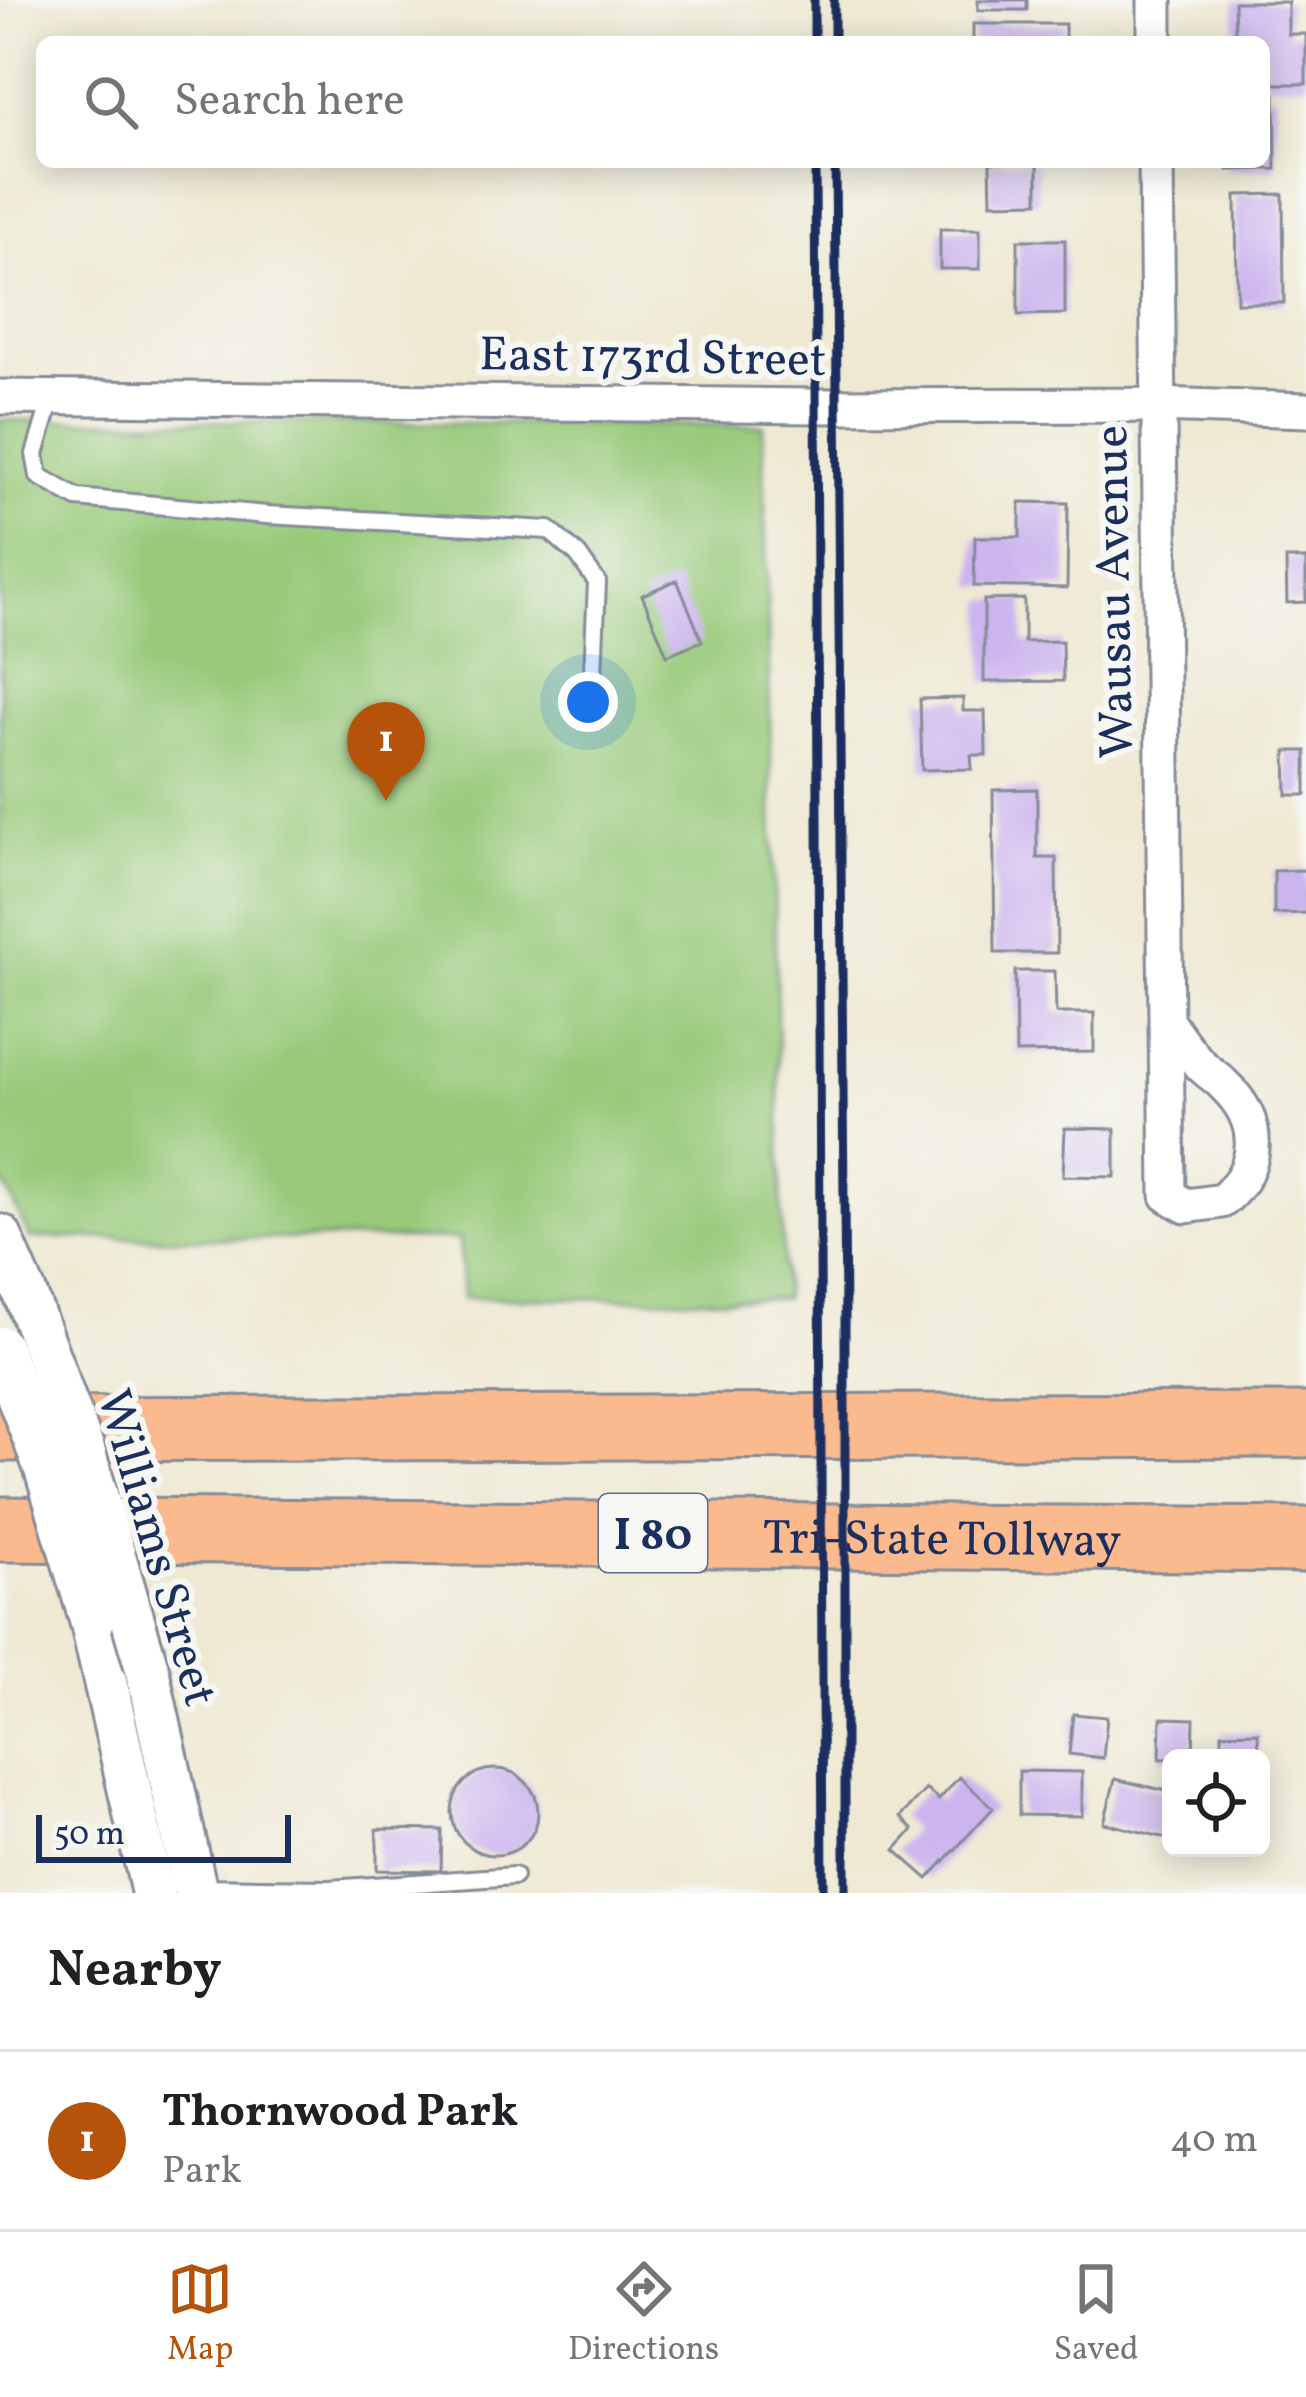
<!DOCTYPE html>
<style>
:root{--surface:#fff;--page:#f6f6f6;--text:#202124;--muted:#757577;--line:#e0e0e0;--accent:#b45309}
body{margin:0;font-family:Vollkorn,serif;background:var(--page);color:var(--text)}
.controls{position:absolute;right:36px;bottom:36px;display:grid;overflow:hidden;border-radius:18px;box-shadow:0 6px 30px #0003}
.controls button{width:108px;height:108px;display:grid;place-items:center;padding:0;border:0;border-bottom:3px solid var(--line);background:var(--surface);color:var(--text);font:60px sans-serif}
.scale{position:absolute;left:36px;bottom:30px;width:255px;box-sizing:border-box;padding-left:12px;border:6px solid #1b2f5e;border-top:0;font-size:33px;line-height:42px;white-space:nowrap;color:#1b2f5e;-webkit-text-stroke:9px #f6f6f2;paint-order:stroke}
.you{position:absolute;left:588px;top:702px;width:42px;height:42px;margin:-30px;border:9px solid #fff;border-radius:50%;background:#1a73e8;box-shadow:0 0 0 18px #1a73e833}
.badge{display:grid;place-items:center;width:78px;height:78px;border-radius:50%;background:var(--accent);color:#fff;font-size:39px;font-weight:700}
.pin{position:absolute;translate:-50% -99px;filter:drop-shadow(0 3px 6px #0008)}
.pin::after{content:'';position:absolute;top:63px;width:42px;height:36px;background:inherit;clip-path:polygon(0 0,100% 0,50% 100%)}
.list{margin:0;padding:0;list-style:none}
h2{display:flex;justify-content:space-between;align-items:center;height:156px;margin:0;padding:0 48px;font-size:51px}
h2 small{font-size:39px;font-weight:400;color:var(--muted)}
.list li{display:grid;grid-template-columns:78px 1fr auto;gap:36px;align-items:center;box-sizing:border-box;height:180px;padding:0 48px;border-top:3px solid var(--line)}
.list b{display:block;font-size:45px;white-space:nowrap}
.list p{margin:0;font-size:39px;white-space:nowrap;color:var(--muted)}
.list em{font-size:39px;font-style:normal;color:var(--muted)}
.icon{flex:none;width:66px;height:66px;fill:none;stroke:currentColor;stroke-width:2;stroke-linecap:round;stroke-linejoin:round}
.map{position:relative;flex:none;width:1306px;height:1893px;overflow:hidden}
.search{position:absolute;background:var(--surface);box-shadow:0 6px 30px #0003;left:36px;right:36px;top:36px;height:132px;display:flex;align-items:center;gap:30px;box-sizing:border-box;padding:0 42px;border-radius:18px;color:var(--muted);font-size:45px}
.sheet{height:336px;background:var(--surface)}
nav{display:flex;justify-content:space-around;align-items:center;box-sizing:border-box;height:168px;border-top:3px solid var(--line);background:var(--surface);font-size:33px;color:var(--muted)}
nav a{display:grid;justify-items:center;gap:6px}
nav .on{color:var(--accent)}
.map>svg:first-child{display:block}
.green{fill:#98ca7a;stroke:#5a7c6c;stroke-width:3}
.building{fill:#ccb4ef}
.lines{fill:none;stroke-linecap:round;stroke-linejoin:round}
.service-casing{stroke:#858c98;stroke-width:22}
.minor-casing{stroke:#858c98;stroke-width:39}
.tertiary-casing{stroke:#858c98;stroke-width:48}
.motorway-casing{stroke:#858c98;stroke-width:69}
.service{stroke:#fff;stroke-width:16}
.minor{stroke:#fff;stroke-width:33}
.tertiary{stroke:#fff;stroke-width:42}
.motorway{stroke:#fbba8d;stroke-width:63}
.rail{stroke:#1b2f5e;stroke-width:9}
.tertiary-bridge-casing{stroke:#858c98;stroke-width:48;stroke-linecap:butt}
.tertiary-bridge{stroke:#fff;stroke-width:42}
.labels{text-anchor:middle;stroke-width:12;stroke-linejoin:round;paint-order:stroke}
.shield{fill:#f6f6f2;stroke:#5d6b8a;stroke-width:3}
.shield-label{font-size:45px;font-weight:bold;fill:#1b2f5e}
.street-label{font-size:48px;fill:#1b2f5e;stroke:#f6f6f2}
</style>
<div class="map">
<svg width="1306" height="1893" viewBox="0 0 1306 1893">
<rect width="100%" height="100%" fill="#f6f6f2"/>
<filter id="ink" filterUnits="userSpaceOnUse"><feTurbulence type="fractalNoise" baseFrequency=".00833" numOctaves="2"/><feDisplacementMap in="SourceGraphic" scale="24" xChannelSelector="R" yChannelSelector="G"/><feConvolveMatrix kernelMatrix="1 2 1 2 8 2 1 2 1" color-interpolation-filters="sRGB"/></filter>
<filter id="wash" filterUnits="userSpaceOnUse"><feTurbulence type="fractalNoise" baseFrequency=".004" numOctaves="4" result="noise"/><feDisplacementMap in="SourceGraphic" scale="48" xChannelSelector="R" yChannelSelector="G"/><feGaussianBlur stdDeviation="2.7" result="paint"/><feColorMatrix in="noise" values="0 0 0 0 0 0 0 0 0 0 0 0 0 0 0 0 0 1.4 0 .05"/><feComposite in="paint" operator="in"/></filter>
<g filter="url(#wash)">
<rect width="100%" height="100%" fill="#efe9d3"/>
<path class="green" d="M 0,420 L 763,425 L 784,1299 L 463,1298 L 459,1239 L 30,1238 L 0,1176 Z"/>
<g id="blocks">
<path class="building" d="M 978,0 L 1027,0 L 1027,10 L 978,10 Z
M 1234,2 L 1288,2 L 1288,34 L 1306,34 L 1306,84 L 1264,84 L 1264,42 L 1228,42 L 1228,33 L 1235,33 Z
M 973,24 L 1065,24 L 1065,42 L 973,42 Z
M 1264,94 L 1275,94 L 1276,169 L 1228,170 L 1228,162 L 1264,162 Z
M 990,162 L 1038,162 L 1038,202 L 991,203 Z
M 1283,194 L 1284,303 L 1237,303 L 1236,195 Z
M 940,229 L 980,229 L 980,269 L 940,269 Z
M 1018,240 L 1065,240 L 1065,314 L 1018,315 Z
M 1020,502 L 1068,503 L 1067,588 L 974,586 L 975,537 L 1020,537 Z
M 1286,559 L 1306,559 L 1306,602 L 1287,603 Z
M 677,580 L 702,641 L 667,655 L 642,595 Z
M 1024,599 L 1024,642 L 1062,641 L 1063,681 L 984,682 L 984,600 Z
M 963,698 L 963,711 L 985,711 L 986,755 L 971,755 L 972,769 L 922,770 L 920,699 Z
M 1286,751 L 1306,751 L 1306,795 L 1287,795 Z
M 1037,789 L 1037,858 L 1056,858 L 1057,953 L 995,953 L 993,790 Z
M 1306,870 L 1306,913 L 1274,914 L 1274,871 Z
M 1015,971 L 1055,971 L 1056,1013 L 1094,1013 L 1094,1052 L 1016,1053 Z
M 1065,1128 L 1115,1129 L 1115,1177 L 1063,1176 Z
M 1073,1714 L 1107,1717 L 1103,1758 L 1069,1754 Z
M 1161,1718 L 1194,1719 L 1193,1758 L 1160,1759 Z
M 1258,1732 L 1259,1758 L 1222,1758 L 1222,1733 Z
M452 1812a43 43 0 1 1 86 0a43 43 0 1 1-86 0Z
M 1019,1771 L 1082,1772 L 1082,1816 L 1019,1815 Z
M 959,1777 L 993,1808 L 928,1879 L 895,1850 L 913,1830 L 900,1817 L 926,1789 L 939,1800 Z
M 1115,1779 L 1171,1792 L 1166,1838 L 1104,1823 Z
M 377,1829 L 442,1830 L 441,1871 L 377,1870 Z"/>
</g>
</g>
<g filter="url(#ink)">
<use href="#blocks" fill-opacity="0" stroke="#858c98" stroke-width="3"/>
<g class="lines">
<g class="service-casing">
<path id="service" d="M 52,397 L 35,454 L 39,476 L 77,498 L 267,515 L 549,530 L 578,555 L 597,582 L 591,719
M 195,1887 L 330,1889 L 514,1876"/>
</g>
<g class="minor-casing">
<path id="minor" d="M 1155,0 L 1155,42
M 1156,162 L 1168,1195 L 1186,1206 L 1222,1201 C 1262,1167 1262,1121 1224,1085 C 1218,1078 1209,1073 1202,1066 C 1188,1053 1177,1036 1166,1020
M 0,397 L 816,406 L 1157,405 L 1306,410"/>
</g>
<g class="tertiary-casing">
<path id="tertiary" d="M 0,1236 L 24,1291
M 92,1623 L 153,1893
M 146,1665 L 196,1893"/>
</g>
<g class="motorway-casing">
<g id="motorway">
<path d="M 0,1429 L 1306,1425"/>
<path id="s1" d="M 0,1529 L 1306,1540"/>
</g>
</g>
<use href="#service" class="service"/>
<use href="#minor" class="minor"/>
<use href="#tertiary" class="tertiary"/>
<use href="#motorway" class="motorway"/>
<path class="rail" d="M 814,0 L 814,42
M 834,0 L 834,42
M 815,162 L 823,1893
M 835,162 L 845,1317 L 845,1893"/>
<g class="tertiary-bridge-casing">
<path id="tertiary-bridge" d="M 24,1291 L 83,1450 L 146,1665
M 0,1348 L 46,1469 L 92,1623"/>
</g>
<use href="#tertiary-bridge" class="tertiary-bridge"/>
</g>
</g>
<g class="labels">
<rect class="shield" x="599" y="1494" width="108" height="78" rx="9"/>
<g class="shield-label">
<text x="653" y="1549">I 80</text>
</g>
<g class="street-label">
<text transform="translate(653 355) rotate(1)" y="17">East 173rd Street</text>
<text transform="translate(1112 592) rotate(-91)" y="17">Wausau Avenue</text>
<text dy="17" stroke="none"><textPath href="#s1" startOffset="942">Tri-State Tollway</textPath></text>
<text transform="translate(159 1547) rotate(74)" y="17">Williams Street</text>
</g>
</g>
</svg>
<div class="controls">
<button><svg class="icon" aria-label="locate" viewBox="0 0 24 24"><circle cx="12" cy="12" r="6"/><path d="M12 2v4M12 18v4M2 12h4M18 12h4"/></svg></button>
</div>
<div class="scale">50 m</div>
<div class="you"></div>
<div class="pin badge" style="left:386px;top:801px">1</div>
<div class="search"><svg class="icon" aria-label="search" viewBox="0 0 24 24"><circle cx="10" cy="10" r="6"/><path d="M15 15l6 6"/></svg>Search here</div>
</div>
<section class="sheet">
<h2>Nearby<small></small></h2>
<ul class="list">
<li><span class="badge">1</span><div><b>Thornwood Park</b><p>Park</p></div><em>40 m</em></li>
</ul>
</section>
<nav>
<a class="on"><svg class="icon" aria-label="map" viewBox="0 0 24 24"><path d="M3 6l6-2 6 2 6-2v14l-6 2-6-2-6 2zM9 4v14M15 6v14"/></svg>Map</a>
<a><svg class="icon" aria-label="directions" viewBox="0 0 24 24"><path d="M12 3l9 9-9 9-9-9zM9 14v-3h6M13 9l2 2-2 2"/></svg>Directions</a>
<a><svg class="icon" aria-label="saved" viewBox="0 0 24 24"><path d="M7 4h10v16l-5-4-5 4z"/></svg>Saved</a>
</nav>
